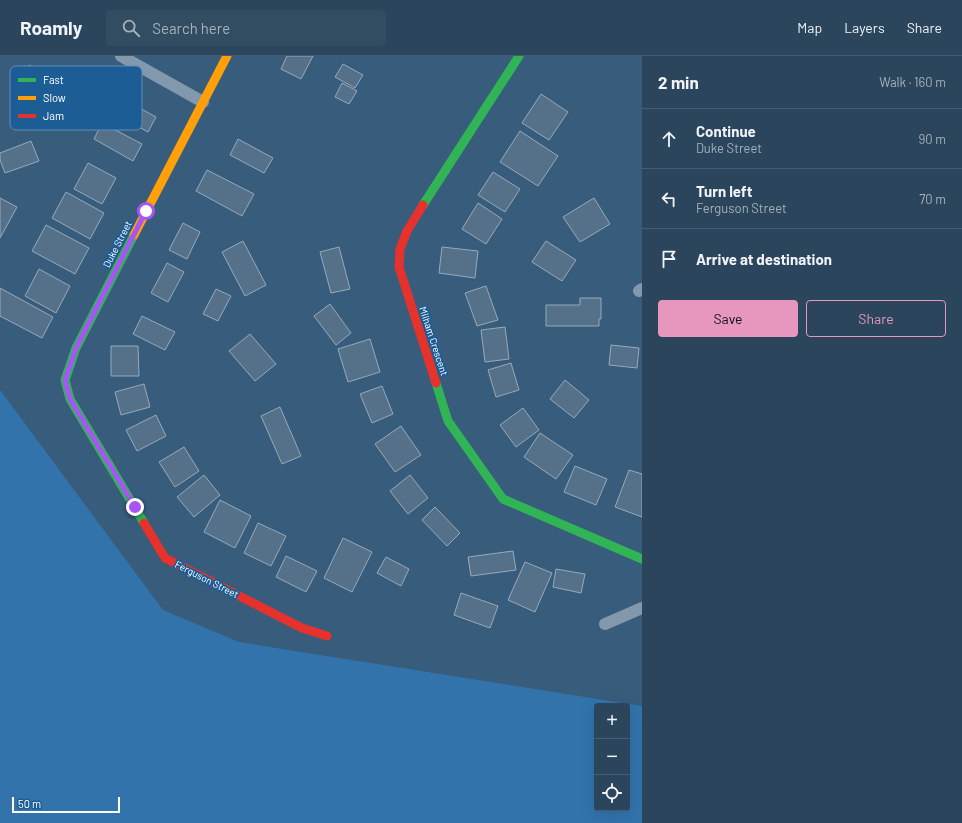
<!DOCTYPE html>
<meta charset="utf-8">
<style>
:root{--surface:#2a455c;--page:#324c62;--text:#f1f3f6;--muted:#a5b1bb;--line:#465d72;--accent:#e797bd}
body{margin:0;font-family:Barlow,sans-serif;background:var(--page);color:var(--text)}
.controls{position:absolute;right:12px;bottom:12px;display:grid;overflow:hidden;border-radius:4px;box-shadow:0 4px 16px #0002}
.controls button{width:36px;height:36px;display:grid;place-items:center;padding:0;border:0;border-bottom:1px solid var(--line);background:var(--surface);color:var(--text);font:20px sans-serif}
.scale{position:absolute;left:12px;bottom:10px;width:108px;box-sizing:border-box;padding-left:4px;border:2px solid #fff;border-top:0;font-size:11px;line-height:14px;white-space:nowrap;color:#fff;-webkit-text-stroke:3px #1d5d96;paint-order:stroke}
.stop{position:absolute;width:12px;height:12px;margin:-9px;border:3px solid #a855f7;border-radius:50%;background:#fff}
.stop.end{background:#a855f7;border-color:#fff;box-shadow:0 1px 4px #0008}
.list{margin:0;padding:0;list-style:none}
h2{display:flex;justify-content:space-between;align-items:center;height:52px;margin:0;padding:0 16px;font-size:17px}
h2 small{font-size:13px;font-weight:400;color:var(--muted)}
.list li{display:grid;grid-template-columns:26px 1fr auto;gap:12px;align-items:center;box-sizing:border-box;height:60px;padding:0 16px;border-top:1px solid var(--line)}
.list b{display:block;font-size:15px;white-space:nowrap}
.list p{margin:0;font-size:13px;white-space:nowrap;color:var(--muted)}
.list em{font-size:13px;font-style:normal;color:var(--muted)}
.actions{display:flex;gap:8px;padding:12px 16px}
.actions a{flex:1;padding:9px 0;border:1px solid var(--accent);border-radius:4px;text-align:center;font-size:14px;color:var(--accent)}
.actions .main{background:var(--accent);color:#111}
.icon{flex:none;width:22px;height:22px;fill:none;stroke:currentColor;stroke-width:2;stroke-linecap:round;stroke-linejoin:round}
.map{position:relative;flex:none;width:642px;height:767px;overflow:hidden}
header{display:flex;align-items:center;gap:24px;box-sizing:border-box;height:56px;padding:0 20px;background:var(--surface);border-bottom:1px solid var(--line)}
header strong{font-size:19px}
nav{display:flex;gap:22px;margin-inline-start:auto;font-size:14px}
.search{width:280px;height:36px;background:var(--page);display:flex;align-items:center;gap:10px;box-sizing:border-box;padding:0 14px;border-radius:4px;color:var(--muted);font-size:15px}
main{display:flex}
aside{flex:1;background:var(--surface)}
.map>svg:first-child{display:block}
.green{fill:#3273ac;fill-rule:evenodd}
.building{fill:#55718a;stroke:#96aabb}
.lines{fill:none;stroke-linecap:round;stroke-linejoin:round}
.street{stroke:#8298ad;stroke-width:12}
.fast{stroke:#30b455;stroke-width:9}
.slow{stroke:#ff9f0a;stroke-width:9}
.jam{stroke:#e5322d;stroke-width:9}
.route{stroke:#a855f7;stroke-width:5}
.labels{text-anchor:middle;stroke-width:3.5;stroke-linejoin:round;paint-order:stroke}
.street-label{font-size:10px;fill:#fff;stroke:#1d5d96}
.key{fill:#1d5d96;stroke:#618eb6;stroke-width:1}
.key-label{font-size:11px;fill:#fff}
</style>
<header>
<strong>Roamly</strong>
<div class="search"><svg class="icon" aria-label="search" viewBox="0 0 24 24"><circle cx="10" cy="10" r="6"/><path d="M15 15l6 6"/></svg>Search here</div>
<nav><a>Map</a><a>Layers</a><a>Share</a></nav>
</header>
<main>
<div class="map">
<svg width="642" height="767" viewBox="0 0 642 767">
<rect width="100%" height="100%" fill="#385c7b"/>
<path class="green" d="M 0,334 L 163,554 L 239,586 L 642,650 L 642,767 L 0,767 ZM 597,650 L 627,650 L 627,752 L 597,752 Z"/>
<path class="building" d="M 287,0 L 313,0 L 301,23 L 281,13 Z
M 343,8 L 363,19 L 355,32 L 335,21 Z
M 30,9 L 45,33 L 29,42 L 15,19 Z
M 342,27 L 357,35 L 349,48 L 335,41 Z
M 541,38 L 568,56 L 549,84 L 522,67 Z
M 116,39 L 156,61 L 148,76 L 108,54 Z
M 102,67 L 142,88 L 133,105 L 94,83 Z
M 520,75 L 558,100 L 538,130 L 500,106 Z
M 238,83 L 273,102 L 264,117 L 230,99 Z
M 31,85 L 39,105 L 5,117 L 0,104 L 0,97 Z
M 88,107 L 116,122 L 102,148 L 74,133 Z
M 207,114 L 254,138 L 242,160 L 196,135 Z
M 493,116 L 520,133 L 505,156 L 478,139 Z
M 66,136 L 104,157 L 90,183 L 52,162 Z
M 0,142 L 17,151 L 0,182 Z
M 594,142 L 610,168 L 580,186 L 563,161 Z
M 478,147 L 502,163 L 486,188 L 462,173 Z
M 183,167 L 200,176 L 187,203 L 169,194 Z
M 46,169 L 89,192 L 75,218 L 32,195 Z
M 243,185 L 266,229 L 245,240 L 222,196 Z
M 546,185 L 576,204 L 562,225 L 532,206 Z
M 339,191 L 350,233 L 331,237 L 320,196 Z
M 442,191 L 478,195 L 475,222 L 439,217 Z
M 167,207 L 184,216 L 168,246 L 151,237 Z
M 39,213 L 70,230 L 56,257 L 25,240 Z
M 486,230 L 498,264 L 477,270 L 465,237 Z
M 0,232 L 53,261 L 42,282 L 0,260 Z
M 216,233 L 231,240 L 218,265 L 203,258 Z
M 580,242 L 601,242 L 601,263 L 599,263 L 599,270 L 546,270 L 546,249 L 580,249 Z
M 330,248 L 351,277 L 336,289 L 314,260 Z
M 142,260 L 175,276 L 165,294 L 133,278 Z
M 505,271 L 509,303 L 485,306 L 481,274 Z
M 250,278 L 276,308 L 255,325 L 229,295 Z
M 370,283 L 380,316 L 348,326 L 338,293 Z
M 611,289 L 639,292 L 637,312 L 609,309 Z
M 111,290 L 138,290 L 139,320 L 111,320 Z
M 511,307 L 519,334 L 496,341 L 488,314 Z
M 565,324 L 589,344 L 574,362 L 550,343 Z
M 144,328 L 150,351 L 121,359 L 115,336 Z
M 382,330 L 393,358 L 372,367 L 360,338 Z
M 280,351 L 301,400 L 282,408 L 261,360 Z
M 523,352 L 539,374 L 516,391 L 500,369 Z
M 156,359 L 166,380 L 137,395 L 126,374 Z
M 401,370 L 421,399 L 395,416 L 375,388 Z
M 540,377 L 573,399 L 556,423 L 524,401 Z
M 184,391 L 199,415 L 175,431 L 159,406 Z
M 575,410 L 607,423 L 596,449 L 564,436 Z
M 629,414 L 642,418 L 642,461 L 615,451 Z
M 204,419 L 220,439 L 194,461 L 177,441 Z
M 410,419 L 428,442 L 408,458 L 390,435 Z
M 220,444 L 251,460 L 235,492 L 204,476 Z
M 435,451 L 460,477 L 447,490 L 422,464 Z
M 258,467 L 286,480 L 271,510 L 244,497 Z
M 343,482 L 372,496 L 352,536 L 324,522 Z
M 513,495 L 516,514 L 471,520 L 468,501 Z
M 286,500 L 317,515 L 306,536 L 276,521 Z
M 386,501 L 409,513 L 401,530 L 377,517 Z
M 525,506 L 552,517 L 535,556 L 508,544 Z
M 556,513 L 585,518 L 581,537 L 553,531 Z
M 461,537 L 498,550 L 490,572 L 454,559 Z"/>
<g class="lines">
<path class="street" d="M 121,0 L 203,46
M 639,235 L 642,233
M 605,568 L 642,552"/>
<path class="fast" d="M 423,149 L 519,0
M 134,179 L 76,292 L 65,324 L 70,343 L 144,467
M 436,327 L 448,365 L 503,443 L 642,503"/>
<path class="slow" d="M 134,179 L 227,0"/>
<path class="jam" d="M 423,149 L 407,175 L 400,193 L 399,211 L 436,327
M 144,467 L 165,502 L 302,572 L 327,580"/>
</g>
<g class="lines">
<path class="route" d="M 135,451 L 70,343 L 65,324 L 76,292 L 146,155"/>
</g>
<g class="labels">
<g class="street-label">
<text transform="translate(117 188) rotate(-63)" y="4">Duke Street</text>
<text transform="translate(434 285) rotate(72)" y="4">Milham Crescent</text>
<text transform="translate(207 523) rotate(27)" y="4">Ferguson Street</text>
</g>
</g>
<rect x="10" y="10" width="132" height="64" rx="6" class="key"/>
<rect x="18" y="22" width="18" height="4" fill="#30b455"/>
<rect x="18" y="40" width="18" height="4" fill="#ff9f0a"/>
<rect x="18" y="58" width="18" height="4" fill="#e5322d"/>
<g class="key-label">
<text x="43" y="28">Fast</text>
<text x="43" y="46">Slow</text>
<text x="43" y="64">Jam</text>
</g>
</svg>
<div class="controls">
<button>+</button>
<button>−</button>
<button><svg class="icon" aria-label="locate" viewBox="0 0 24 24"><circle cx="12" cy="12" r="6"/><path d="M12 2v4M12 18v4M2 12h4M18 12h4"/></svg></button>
</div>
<div class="scale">50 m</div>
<div class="stop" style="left:146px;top:155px"></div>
<div class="stop end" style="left:135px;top:451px"></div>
</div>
<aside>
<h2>2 min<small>Walk · 160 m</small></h2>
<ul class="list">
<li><svg class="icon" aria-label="ahead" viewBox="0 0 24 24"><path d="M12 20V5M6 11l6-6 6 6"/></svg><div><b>Continue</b><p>Duke Street</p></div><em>90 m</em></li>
<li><svg class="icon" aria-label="left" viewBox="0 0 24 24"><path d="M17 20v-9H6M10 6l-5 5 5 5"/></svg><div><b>Turn left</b><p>Ferguson Street</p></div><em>70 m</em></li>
<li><svg class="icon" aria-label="arrive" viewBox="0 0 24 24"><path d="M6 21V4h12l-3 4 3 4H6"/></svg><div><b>Arrive at destination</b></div></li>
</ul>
<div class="actions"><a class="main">Save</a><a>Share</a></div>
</aside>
</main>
